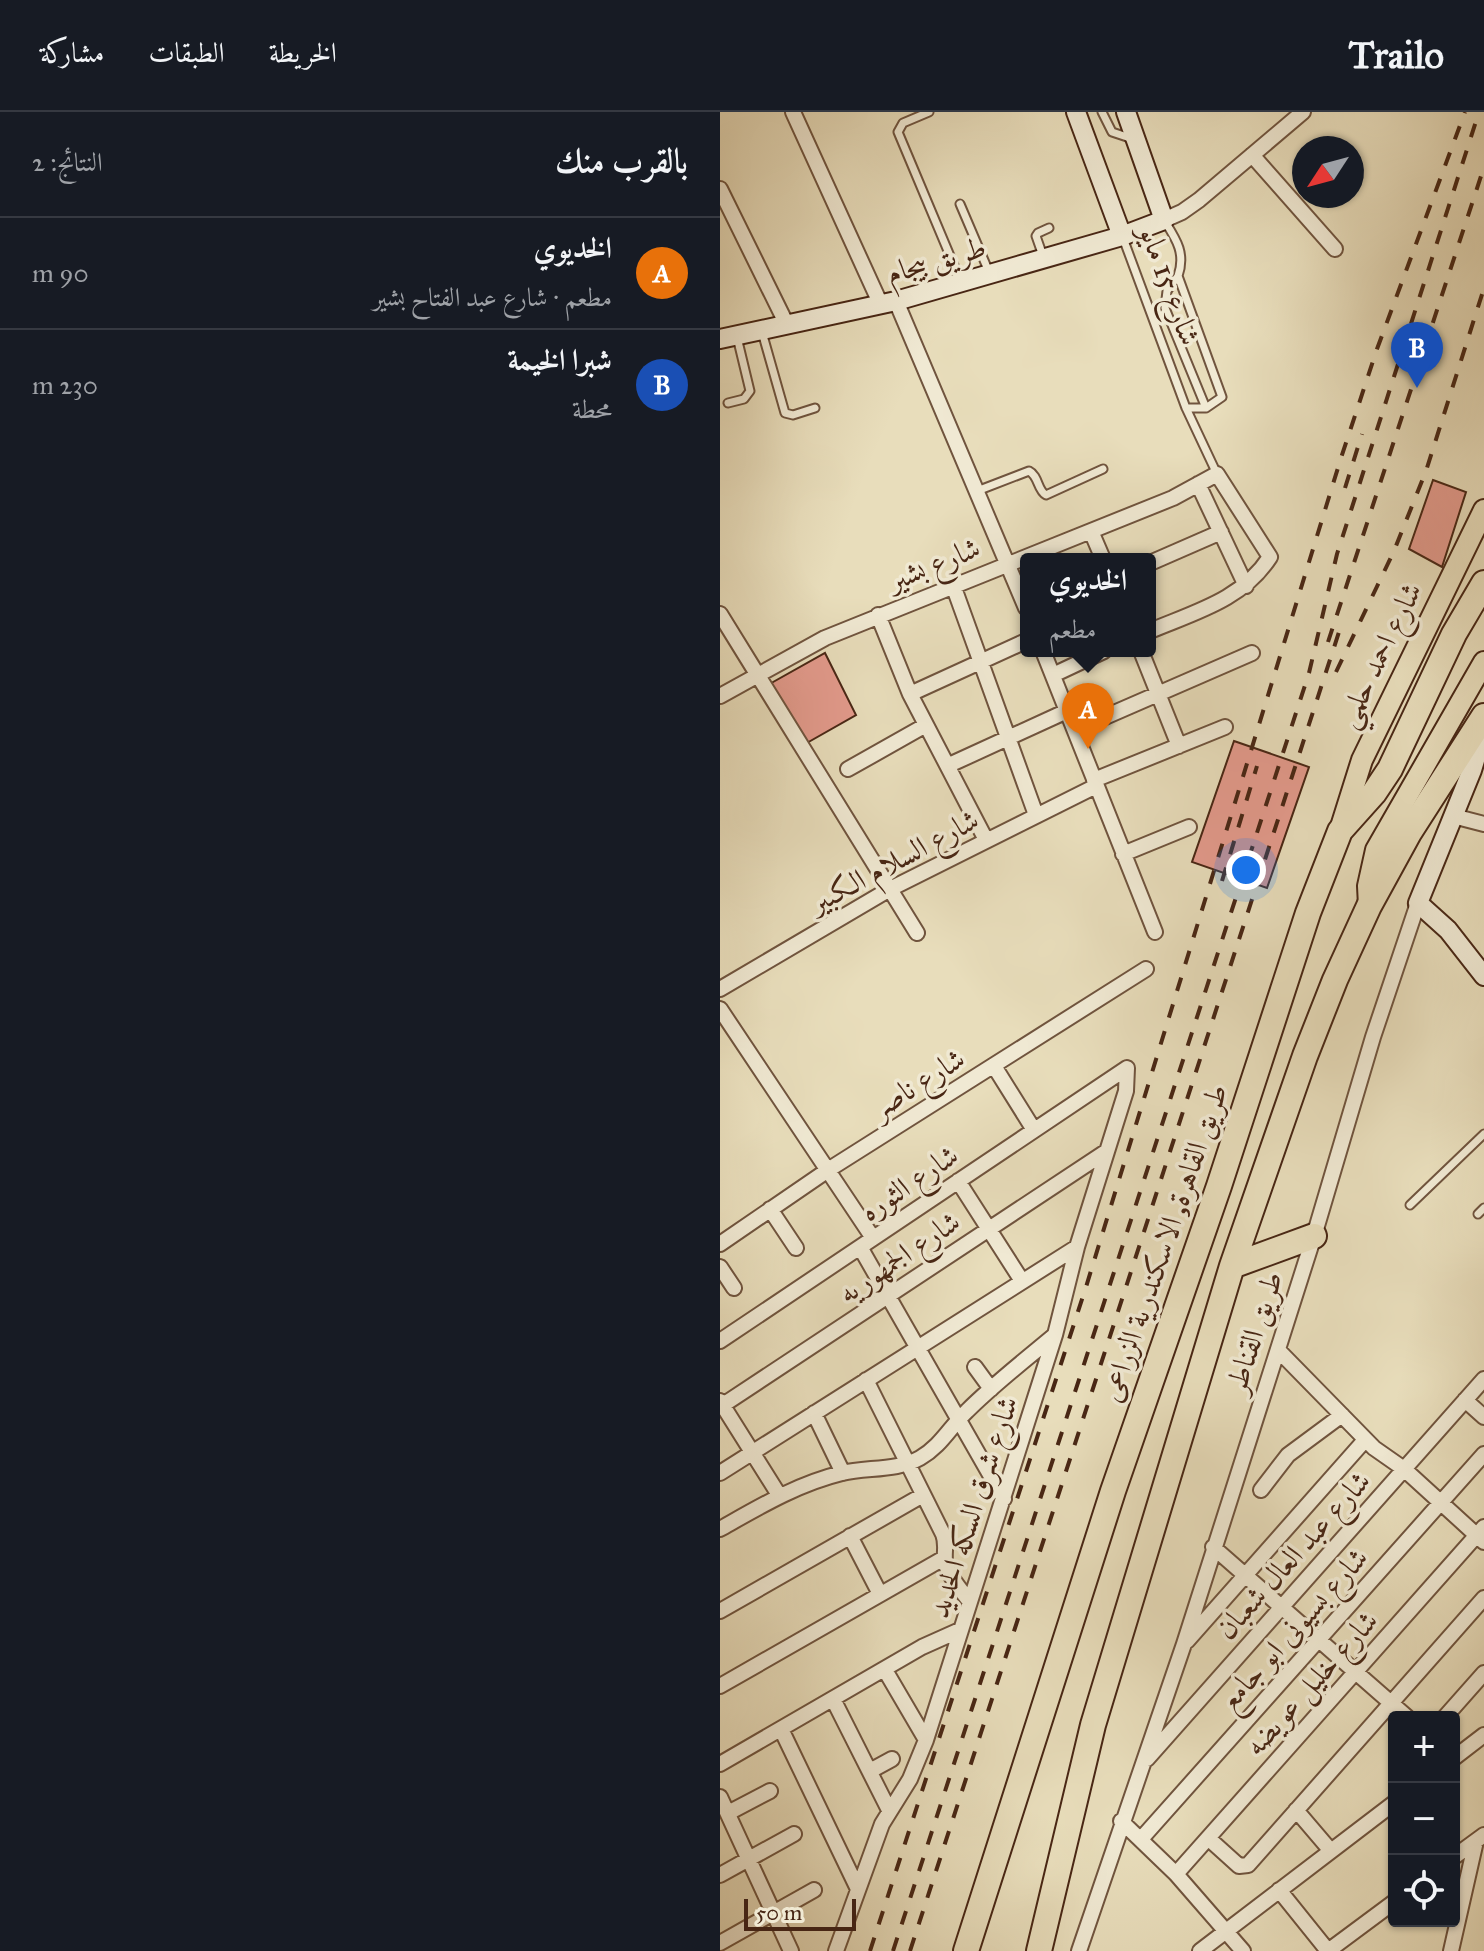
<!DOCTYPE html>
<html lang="ar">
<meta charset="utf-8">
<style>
:root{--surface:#171b24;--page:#242831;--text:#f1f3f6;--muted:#9ea1a6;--line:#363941;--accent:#db2777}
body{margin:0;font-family:"IM FELL Great Primer",Amiri,serif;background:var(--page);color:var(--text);direction:rtl}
.controls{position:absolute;right:24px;bottom:24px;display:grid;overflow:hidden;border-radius:8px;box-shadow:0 2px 6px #0004}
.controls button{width:72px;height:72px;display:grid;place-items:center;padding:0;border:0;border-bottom:2px solid var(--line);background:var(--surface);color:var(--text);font:40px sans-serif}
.compass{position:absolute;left:572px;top:24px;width:72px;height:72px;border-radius:50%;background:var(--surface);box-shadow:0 2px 6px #0004;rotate:234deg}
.scale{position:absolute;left:24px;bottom:20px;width:112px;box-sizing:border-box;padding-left:8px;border:4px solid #482614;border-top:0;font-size:22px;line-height:28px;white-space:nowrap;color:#482614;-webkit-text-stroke:6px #f0e9d3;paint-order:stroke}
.you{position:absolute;left:526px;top:758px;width:28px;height:28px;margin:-20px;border:6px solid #fff;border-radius:50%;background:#1a73e8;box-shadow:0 0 0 12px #1a73e833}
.badge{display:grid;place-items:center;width:52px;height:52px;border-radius:50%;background:var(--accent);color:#fff;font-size:26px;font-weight:700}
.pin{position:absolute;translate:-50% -66px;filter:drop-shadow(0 2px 4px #0008)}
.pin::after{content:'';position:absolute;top:42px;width:28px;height:24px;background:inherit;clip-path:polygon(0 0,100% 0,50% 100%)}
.popup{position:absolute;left:300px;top:441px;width:136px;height:104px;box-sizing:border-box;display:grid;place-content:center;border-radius:8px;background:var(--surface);filter:drop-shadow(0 2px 6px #0005);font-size:26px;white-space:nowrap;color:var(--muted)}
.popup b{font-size:30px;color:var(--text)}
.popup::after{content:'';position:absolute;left:50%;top:100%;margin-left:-16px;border:16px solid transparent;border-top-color:var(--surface)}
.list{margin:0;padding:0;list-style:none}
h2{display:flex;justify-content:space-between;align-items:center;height:104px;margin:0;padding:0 32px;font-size:34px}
h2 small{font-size:26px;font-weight:400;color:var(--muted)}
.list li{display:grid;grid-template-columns:52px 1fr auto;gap:24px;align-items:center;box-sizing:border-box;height:112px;padding:0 32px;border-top:2px solid var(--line)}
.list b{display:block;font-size:30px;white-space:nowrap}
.list p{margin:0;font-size:26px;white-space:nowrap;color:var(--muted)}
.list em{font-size:26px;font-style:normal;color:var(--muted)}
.icon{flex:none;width:44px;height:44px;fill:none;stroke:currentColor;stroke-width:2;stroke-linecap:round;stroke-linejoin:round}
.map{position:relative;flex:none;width:764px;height:1839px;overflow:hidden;direction:ltr}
header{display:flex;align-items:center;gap:48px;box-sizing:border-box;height:112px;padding:0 40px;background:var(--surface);border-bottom:2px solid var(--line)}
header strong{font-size:38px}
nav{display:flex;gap:44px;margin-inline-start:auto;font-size:28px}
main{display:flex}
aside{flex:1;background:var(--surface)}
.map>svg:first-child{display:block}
.building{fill:#e39a8c;stroke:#482614;stroke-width:2}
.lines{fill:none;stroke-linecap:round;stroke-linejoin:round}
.lane-casing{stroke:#70543e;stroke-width:11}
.street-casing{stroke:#70543e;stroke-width:18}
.secondary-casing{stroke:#482614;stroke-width:22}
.primary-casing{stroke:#482614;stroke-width:24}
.highway-casing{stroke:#482614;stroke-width:28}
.lane{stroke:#f0e9d3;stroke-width:7}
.street{stroke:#f0e9d3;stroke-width:14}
.secondary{stroke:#f0e9d3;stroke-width:18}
.primary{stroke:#e8ddbb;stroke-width:20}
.highway{stroke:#e8ddbb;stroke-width:24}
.rail{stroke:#482614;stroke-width:4;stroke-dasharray:14 14;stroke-linecap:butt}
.labels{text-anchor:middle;stroke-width:7;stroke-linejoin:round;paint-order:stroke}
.street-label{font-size:30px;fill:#482614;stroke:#f0e9d3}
</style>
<header>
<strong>Trailo</strong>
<nav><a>الخريطة</a><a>الطبقات</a><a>مشاركة</a></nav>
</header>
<main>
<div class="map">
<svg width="764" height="1839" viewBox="0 0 764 1839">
<rect width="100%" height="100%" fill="#e8ddbb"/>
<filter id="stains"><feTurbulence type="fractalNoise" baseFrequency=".0025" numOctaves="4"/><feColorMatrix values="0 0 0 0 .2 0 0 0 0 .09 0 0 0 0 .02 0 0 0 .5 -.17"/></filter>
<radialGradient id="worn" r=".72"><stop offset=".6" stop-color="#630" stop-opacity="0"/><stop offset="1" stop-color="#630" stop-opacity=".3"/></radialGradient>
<path class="building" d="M 713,368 L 746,380 L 722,455 L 689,437 Z
M 105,541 L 136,603 L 85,632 L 46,574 Z
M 514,629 L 589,655 L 547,776 L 472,750 Z"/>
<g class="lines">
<g class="lane-casing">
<path id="lane" d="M 209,0 L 183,11 L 178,20 L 241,170
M 382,0 L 392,20 L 407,25 L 414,24
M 240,92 L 269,160
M 444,108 C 456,127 466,141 458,164 L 502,285 L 486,296 L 466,296
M 403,126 L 466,296 L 497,362
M 323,144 L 316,124 L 318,121 L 329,116
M 458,164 L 447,179 L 445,196 L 486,296
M 42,220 L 65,301 L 73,303 L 95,296
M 8,291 L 24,287 L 30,279 L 17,225
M 257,379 L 309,359 C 319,364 317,378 326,383 L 383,357
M 690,1093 L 764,1022
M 758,1102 L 764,1096"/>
</g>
<g class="street-casing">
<path id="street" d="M 73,0 L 161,193
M 532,43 L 615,137
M 0,77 L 67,213
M 444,108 L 462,100 L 479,88 L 583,0
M 176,189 L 306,496
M 478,372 L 526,474
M 371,419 L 383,447
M 430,451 L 501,420
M 233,473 L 316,703
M 0,502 L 197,821
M 158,503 L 190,582 L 266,728
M 323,539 L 435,820
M 421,539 L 459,634
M 333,563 L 384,539
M 190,582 L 306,529
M 0,584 L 105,526 L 453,386 L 497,362 L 550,445 C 522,488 475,500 430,519
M 355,618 L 532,541
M 229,653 L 347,599
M 128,657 L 206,613
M 374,668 L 505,615
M 733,704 L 764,712
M 403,742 L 469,715
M 0,877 L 170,777 L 376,674
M 0,897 L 153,1126
M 274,954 L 314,1018
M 238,1069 L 302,1169
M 50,1097 L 76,1136
M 0,1132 L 108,1058 L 426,857
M 140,1135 L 284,1387
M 0,1155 L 14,1176
M 0,1229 L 407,956 L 406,979 L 357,1135 L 335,1223 L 206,1628 L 190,1667 L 162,1712 L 116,1839
M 558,1238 L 654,1336 L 684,1357 L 764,1430
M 255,1255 L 271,1277
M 146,1268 L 223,1422 C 227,1432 224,1439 225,1449 C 228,1464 241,1478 250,1490
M 745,1288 L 764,1305
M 0,1289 L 59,1383
M 0,1295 L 387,1039
M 94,1301 L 123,1361
M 0,1361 L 357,1135
M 541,1378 L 568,1343 L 622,1303
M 0,1417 C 39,1395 77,1372 122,1361 C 147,1355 177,1359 200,1346 C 221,1334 230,1315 247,1299 C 274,1272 305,1248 335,1223
M 130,1424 L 160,1482
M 493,1435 L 687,1605
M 0,1499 L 203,1383
M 467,1529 L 645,1328
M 165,1558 L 206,1628
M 0,1574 L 224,1446
M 113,1587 L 169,1698
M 725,1605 L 764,1561
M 61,1617 L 137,1775
M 734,1646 L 764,1623
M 427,1647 L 764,1267
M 0,1652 L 202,1535 L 240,1518
M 150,1659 L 172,1647
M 0,1685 L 71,1839
M 576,1698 L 611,1739
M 8,1701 L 50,1679
M 401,1709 L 456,1762 L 523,1839
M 488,1726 L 519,1754 L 528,1753 L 764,1486
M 421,1727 L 764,1342
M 734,1745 L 764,1723
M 456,1762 L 764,1415
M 0,1763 L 74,1722
M 559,1778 L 608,1839
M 0,1831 L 94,1778
M 359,1839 L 464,1532 L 594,1124 L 653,925 L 698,791
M 480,1839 L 674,1691
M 608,1839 L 674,1790
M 731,1839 L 756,1729"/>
</g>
<g class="secondary-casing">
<path id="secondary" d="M 356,0 L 402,124
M 0,227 L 176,189 L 402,124 L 444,108 L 406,0
M 764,619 L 752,658 L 698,791 L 728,818 L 764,864"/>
</g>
<g class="primary-casing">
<path id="primary" d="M 620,718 L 642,648 L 764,398
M 649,794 L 648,774 L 656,738 L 764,550"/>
</g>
<g class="highway-casing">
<path id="highway" d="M 512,1154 L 594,1124
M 246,1839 L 393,1379 L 499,1074 L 588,801 L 620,719 L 654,681 L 670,657 L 734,522 L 764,471
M 319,1839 L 373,1613 L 512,1154 L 585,944 L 615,868 L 649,794 L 689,721 L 764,604"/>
</g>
<use href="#lane" class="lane"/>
<use href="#street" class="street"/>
<use href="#secondary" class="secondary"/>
<use href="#primary" class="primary"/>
<use href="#highway" class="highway"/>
<path class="rail" d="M 625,376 L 642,322
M 608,530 L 764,55
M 616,560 L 674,439 L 706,359 L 764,176
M 502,769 L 537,654
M 150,1839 L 366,1175 L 621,346 L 657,237 L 745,0
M 173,1839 L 589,561 L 617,442 L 759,0
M 190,1839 L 619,520"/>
</g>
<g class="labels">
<g class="street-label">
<text transform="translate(216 148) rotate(-16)" y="10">طريق بيجام</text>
<text transform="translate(450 173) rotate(70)" y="10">شارع 15 مايو</text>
<text transform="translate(214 452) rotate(-22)" y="10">شارع بشير</text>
<text transform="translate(659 543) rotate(-64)" y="10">شارع احمد حلمي</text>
<text transform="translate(174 749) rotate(-28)" y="10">شارع السلام الكبير</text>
<text transform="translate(198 971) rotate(-32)" y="10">شارع ناصر</text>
<text transform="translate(189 1071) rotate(-34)" y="10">شارع الثوره</text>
<text transform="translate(444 1131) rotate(-71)" y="10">طريق القاهرة, الاسكندرية الزراعى</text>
<text transform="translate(179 1145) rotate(-34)" y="10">شارع الجمهوريه</text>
<text transform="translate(534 1220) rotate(-72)" y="10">طريق القناطر</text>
<text transform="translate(253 1395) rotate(-72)" y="10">شارع شرق السكه الحديد</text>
<text transform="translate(573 1443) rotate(-48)" y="10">شارع عبد العال شعبان</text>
<text transform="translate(573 1517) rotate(-48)" y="10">شارع بسيونى ابو جامع</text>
<text transform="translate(591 1571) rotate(-48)" y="10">شارع خليل عويضه</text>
</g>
</g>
<rect width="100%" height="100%" filter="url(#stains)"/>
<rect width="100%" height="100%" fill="url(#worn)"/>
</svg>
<div class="controls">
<button>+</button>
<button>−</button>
<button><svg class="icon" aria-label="locate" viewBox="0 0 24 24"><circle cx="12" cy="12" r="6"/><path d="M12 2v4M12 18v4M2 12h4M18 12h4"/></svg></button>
</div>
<svg class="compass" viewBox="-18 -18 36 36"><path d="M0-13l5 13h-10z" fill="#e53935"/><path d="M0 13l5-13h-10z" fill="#9ea1a6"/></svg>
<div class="scale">50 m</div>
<div class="you"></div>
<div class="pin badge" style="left:368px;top:637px;background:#e8710a">A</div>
<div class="popup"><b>الخديوي</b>مطعم</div>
<div class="pin badge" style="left:697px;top:276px;background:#1a4fb4">B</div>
</div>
<aside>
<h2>بالقرب منك<small>النتائج: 2</small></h2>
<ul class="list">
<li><span class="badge" style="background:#e8710a">A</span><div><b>الخديوي</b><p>مطعم · شارع عبد الفتاح بشير</p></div><em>90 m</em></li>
<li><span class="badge" style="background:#1a4fb4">B</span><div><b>شبرا الخيمة</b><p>محطة</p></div><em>230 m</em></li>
</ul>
</aside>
</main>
